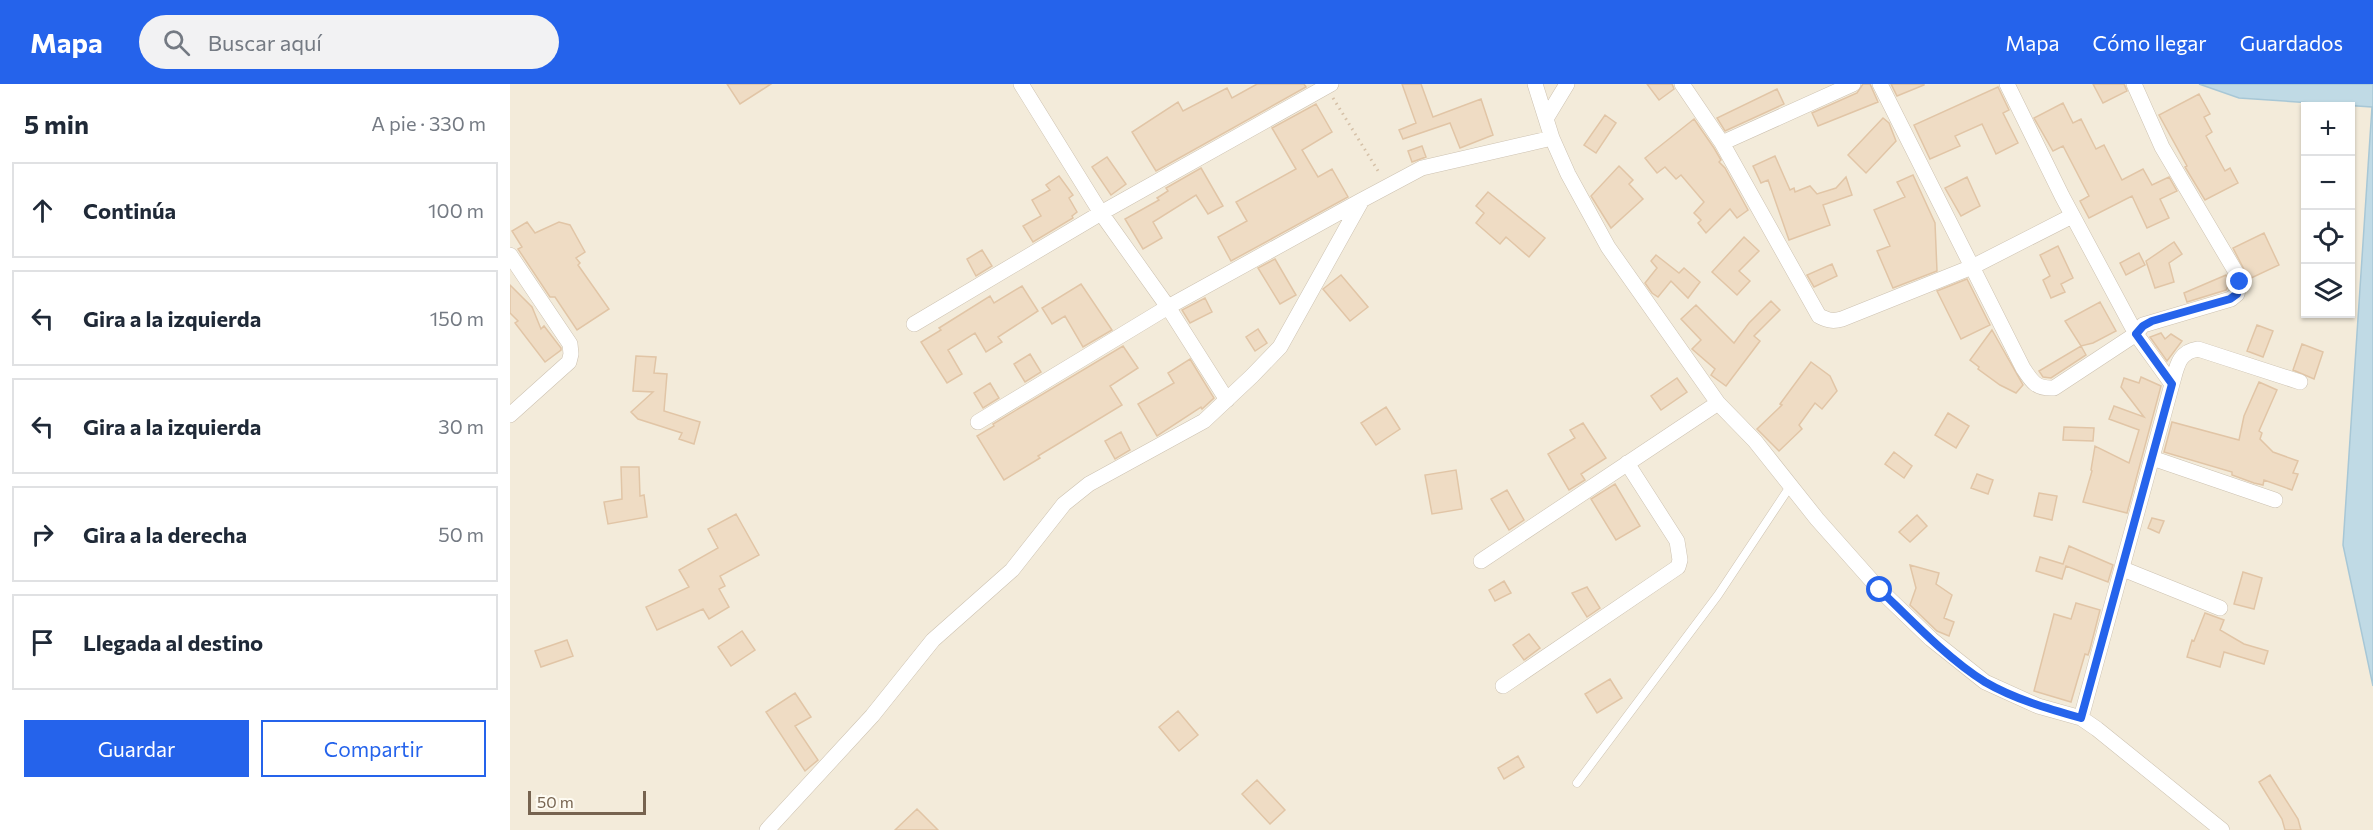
<!DOCTYPE html>
<html lang="es">
<meta charset="utf-8">
<style>
:root{--surface:#fff;--page:#f2f2f3;--text:#1f2937;--muted:#747a83;--line:#e0e1e3;--accent:#2563eb}
body{margin:0;font-family:Commissioner,sans-serif;background:var(--page);color:var(--text)}
.controls{position:absolute;right:18px;top:18px;display:grid;overflow:hidden;border-radius:0px;box-shadow:0 2px 4px #0004}
.controls button{width:54px;height:54px;display:grid;place-items:center;padding:0;border:0;border-bottom:2px solid var(--line);background:var(--surface);color:var(--text);font:30px sans-serif}
.scale{position:absolute;left:18px;bottom:15px;width:118px;box-sizing:border-box;padding-left:6px;border:3px solid #76634f;border-top:0;font-size:16px;line-height:21px;white-space:nowrap;color:#76634f;-webkit-text-stroke:4px #fefbf2;paint-order:stroke}
.stop{position:absolute;width:18px;height:18px;margin:-14px;border:4px solid #2563eb;border-radius:50%;background:#fff}
.stop.end{background:#2563eb;border-color:#fff;box-shadow:0 2px 6px #0008}
.list{margin:0;padding:0;list-style:none}
h2{display:flex;justify-content:space-between;align-items:center;height:78px;margin:0;padding:0 24px;font-size:26px}
h2 small{font-size:20px;font-weight:400;color:var(--muted)}
.list li{display:grid;grid-template-columns:39px 1fr auto;gap:18px;align-items:center;box-sizing:border-box;height:96px;margin:0 12px 12px;padding:0 12px;border:2px solid var(--line);border-radius:0px}
.list b{display:block;font-size:22px;white-space:nowrap}
.list em{font-size:20px;font-style:normal;color:var(--muted)}
.actions{display:flex;gap:12px;padding:18px 24px}
.actions a{flex:1;padding:14px 0;border:2px solid var(--accent);border-radius:0px;text-align:center;font-size:21px;color:var(--accent)}
.actions .main{background:var(--accent);color:#fff}
.icon{flex:none;width:33px;height:33px;fill:none;stroke:currentColor;stroke-width:2;stroke-linecap:round;stroke-linejoin:round}
.map{position:relative;flex:none;width:1863px;height:746px;overflow:hidden}
header{display:flex;align-items:center;gap:36px;box-sizing:border-box;height:84px;padding:0 30px;background:var(--accent);color:#fff}
header strong{font-size:28px}
nav{display:flex;gap:33px;margin-inline-start:auto;font-size:21px}
.search{width:420px;height:54px;background:var(--page);display:flex;align-items:center;gap:15px;box-sizing:border-box;padding:0 21px;border-radius:33px;color:var(--muted);font-size:22px}
main{display:flex}
aside{flex:1;background:var(--surface)}
.map>svg:first-child{display:block}
.residential{fill:#f3ebda;fill-rule:evenodd}
.water{fill:#c0dae5;stroke:#a7c7d6;stroke-width:1.5}
.building{fill:#efdcc4;stroke:#e1c5a6;stroke-width:1.5}
.lines{fill:none;stroke-linecap:round;stroke-linejoin:round}
.lane-casing{stroke:#cdc2b1;stroke-width:9}
.street-casing{stroke:#cdc2b1;stroke-width:16}
.path{stroke:#d5c0a7;stroke-width:3;stroke-dasharray:1.5 4.5;stroke-linecap:butt}
.lane{stroke:#fff;stroke-width:8}
.street{stroke:#fff;stroke-width:15}
.route{stroke:#2563eb;stroke-width:8}
</style>
<header>
<strong>Mapa</strong>
<div class="search"><svg class="icon" aria-label="search" viewBox="0 0 24 24"><circle cx="10" cy="10" r="6"/><path d="M15 15l6 6"/></svg>Buscar aquí</div>
<nav><a>Mapa</a><a>Cómo llegar</a><a>Guardados</a></nav>
</header>
<main>
<aside>
<h2>5 min<small>A pie · 330 m</small></h2>
<ul class="list">
<li><svg class="icon" aria-label="ahead" viewBox="0 0 24 24"><path d="M12 20V5M6 11l6-6 6 6"/></svg><div><b>Continúa</b></div><em>100 m</em></li>
<li><svg class="icon" aria-label="left" viewBox="0 0 24 24"><path d="M17 20v-9H6M10 6l-5 5 5 5"/></svg><div><b>Gira a la izquierda</b></div><em>150 m</em></li>
<li><svg class="icon" aria-label="left" viewBox="0 0 24 24"><path d="M17 20v-9H6M10 6l-5 5 5 5"/></svg><div><b>Gira a la izquierda</b></div><em>30 m</em></li>
<li><svg class="icon" aria-label="right" viewBox="0 0 24 24"><path d="M7 20v-9h11M14 6l5 5-5 5"/></svg><div><b>Gira a la derecha</b></div><em>50 m</em></li>
<li><svg class="icon" aria-label="arrive" viewBox="0 0 24 24"><path d="M6 21V4h12l-3 4 3 4H6"/></svg><div><b>Llegada al destino</b></div></li>
</ul>
<div class="actions"><a class="main">Guardar</a><a>Compartir</a></div>
</aside>
<div class="map">
<svg width="1863" height="746" viewBox="0 0 1863 746">
<rect width="100%" height="100%" fill="#fcf8eb"/>
<path class="residential" d="M 0,0 L 1863,0 L 1863,746 L 0,746 ZM 1796,22 L 1840,22 L 1840,230 L 1796,230 Z"/>
<path class="water" d="M 1689,0 L 1863,0 L 1863,602 L 1833,461 L 1862,23 L 1729,14 Z"/>
<path class="building" d="M 217,0 L 261,0 L 230,20 Z
M 747,0 L 794,0 L 796,3 L 646,87 L 622,48 L 668,18 L 673,27 L 717,4 L 722,14 Z
M 892,0 L 911,0 L 923,33 L 971,15 L 983,51 L 950,64 L 940,39 L 893,55 L 889,46 L 906,39 Z
M 1137,0 L 1162,0 L 1164,5 L 1149,16 Z
M 1353,0 L 1360,0 L 1368,18 L 1308,42 L 1302,29 L 1347,9 Z
M 1381,0 L 1414,0 L 1414,1 L 1387,12 Z
M 1583,0 L 1614,0 L 1617,7 L 1593,19 Z
M 1488,3 L 1499,26 L 1493,29 L 1508,59 L 1486,70 L 1472,40 L 1445,52 L 1450,62 L 1420,75 L 1404,41 Z
M 1267,5 L 1274,20 L 1215,47 L 1207,34 Z
M 1689,10 L 1700,30 L 1694,33 L 1702,48 L 1696,52 L 1715,87 L 1720,84 L 1728,99 L 1695,116 L 1675,83 L 1677,82 L 1649,31 Z
M 1553,19 L 1563,39 L 1571,35 L 1586,65 L 1594,61 L 1612,96 L 1633,85 L 1642,101 L 1659,93 L 1667,107 L 1650,115 L 1659,134 L 1637,144 L 1622,112 L 1579,134 L 1570,117 L 1579,112 L 1553,62 L 1543,67 L 1524,34 Z
M 806,20 L 822,48 L 792,66 L 808,93 L 822,85 L 838,113 L 721,177 L 708,153 L 737,137 L 726,118 L 786,85 L 762,44 Z
M 1095,31 L 1106,39 L 1086,69 L 1074,61 Z
M 1373,34 L 1379,39 L 1386,57 L 1356,89 L 1338,71 Z
M 1184,35 L 1204,64 L 1211,76 L 1209,78 L 1215,84 L 1238,126 L 1227,134 L 1220,125 L 1196,149 L 1188,139 L 1191,136 L 1184,129 L 1194,118 L 1171,91 L 1166,95 L 1155,83 L 1147,89 L 1135,74 Z
M 912,62 L 916,73 L 902,78 L 898,67 Z
M 1265,72 L 1280,106 L 1284,104 L 1285,108 L 1300,102 L 1307,110 L 1326,104 L 1336,93 L 1342,111 L 1313,121 L 1320,141 L 1279,156 L 1258,96 L 1251,99 L 1243,82 Z
M 597,73 L 616,100 L 601,111 L 582,83 Z
M 1109,82 L 1123,96 L 1119,100 L 1133,115 L 1101,144 L 1081,112 Z
M 691,84 L 713,122 L 698,130 L 686,111 L 643,138 L 652,154 L 633,165 L 615,135 L 649,116 L 647,114 L 658,107 L 656,104 Z
M 1403,91 L 1425,139 L 1427,187 L 1383,204 L 1367,167 L 1380,162 L 1364,126 L 1395,113 L 1387,98 Z
M 549,92 L 563,111 L 559,114 L 567,128 L 562,132 L 563,134 L 523,158 L 513,142 L 531,132 L 522,116 L 540,106 L 536,101 Z
M 1457,93 L 1470,122 L 1451,132 L 1435,104 Z
M 978,108 L 1035,154 L 1019,173 L 996,153 L 990,160 L 966,139 L 974,129 L 966,122 Z
M 17,138 L 25,149 L 49,138 L 60,141 L 75,168 L 66,174 L 70,179 L 68,181 L 99,225 L 67,246 L 45,213 L 40,213 L 8,165 L 12,163 L 2,147 Z
M 1754,149 L 1769,181 L 1739,195 L 1723,164 Z
M 1234,153 L 1249,167 L 1229,187 L 1240,197 L 1227,211 L 1202,188 Z
M 1664,158 L 1672,170 L 1659,179 L 1664,198 L 1645,204 L 1636,177 Z
M 1548,162 L 1563,194 L 1551,200 L 1555,208 L 1541,214 L 1533,196 L 1540,192 L 1530,171 Z
M 472,166 L 482,182 L 466,192 L 457,175 Z
M 1629,169 L 1635,181 L 1616,191 L 1610,179 Z
M 1146,171 L 1169,189 L 1174,184 L 1190,198 L 1178,214 L 1161,197 L 1148,213 L 1142,209 L 1135,199 L 1147,184 L 1141,177 Z
M 765,175 L 786,211 L 770,220 L 748,184 Z
M 1322,180 L 1327,192 L 1304,203 L 1297,191 Z
M 831,191 L 858,223 L 840,237 L 813,205 Z
M 1716,191 L 1720,199 L 1716,206 L 1677,218 L 1674,209 Z
M 1457,195 L 1480,241 L 1451,255 L 1427,207 Z
M 571,200 L 602,246 L 573,263 L 555,232 L 542,240 L 532,224 Z
M 0,201 L 22,223 L 31,245 L 34,242 L 51,264 L 51,266 L 35,278 L 5,239 L 8,237 L 0,229 Z
M 512,202 L 528,227 L 488,253 L 492,258 L 476,268 L 465,249 L 438,266 L 452,290 L 437,299 L 411,258 L 431,246 L 429,244 L 480,212 L 484,219 Z
M 695,214 L 702,228 L 680,239 L 672,226 Z
M 1261,217 L 1270,226 L 1244,252 L 1250,257 L 1216,302 L 1201,291 L 1205,285 L 1182,265 L 1191,256 L 1171,235 L 1186,221 L 1224,259 L 1239,239 Z
M 1590,218 L 1606,247 L 1583,259 L 1571,262 L 1555,237 Z
M 1747,241 L 1763,247 L 1753,273 L 1737,267 Z
M 748,245 L 757,259 L 745,267 L 736,253 Z
M 1482,246 L 1513,301 L 1506,309 L 1490,301 L 1468,285 L 1469,283 L 1460,276 Z
M 1651,249 L 1655,255 L 1661,250 L 1672,257 L 1657,277 L 1640,253 Z
M 1792,260 L 1813,268 L 1804,295 L 1783,286 Z
M 613,262 L 628,284 L 600,302 L 612,321 L 528,372 L 530,374 L 494,396 L 467,352 L 484,342 L 483,340 Z
M 1571,262 L 1576,271 L 1541,294 L 1533,293 L 1529,287 Z
M 520,270 L 531,288 L 515,298 L 504,280 Z
M 126,272 L 146,273 L 144,289 L 157,290 L 154,327 L 190,338 L 184,360 L 169,355 L 172,349 L 128,335 L 121,328 L 143,308 L 123,307 Z
M 680,275 L 704,314 L 692,325 L 691,323 L 647,352 L 628,320 L 664,299 L 658,289 Z
M 1301,278 L 1320,292 L 1327,307 L 1312,325 L 1305,319 L 1289,341 L 1292,345 L 1269,367 L 1247,345 L 1272,321 L 1270,320 Z
M 1631,293 L 1651,302 L 1617,429 L 1573,418 L 1582,387 L 1581,386 L 1585,362 L 1619,379 L 1629,346 L 1599,335 L 1604,322 L 1634,333 L 1611,303 L 1614,294 L 1629,299 Z
M 1167,294 L 1177,308 L 1151,326 L 1141,312 Z
M 1749,298 L 1767,306 L 1749,347 L 1752,349 L 1750,355 L 1763,368 L 1788,377 L 1783,389 L 1788,390 L 1782,406 L 1754,396 L 1753,401 L 1744,399 L 1722,391 L 1722,388 L 1654,368 L 1662,338 L 1729,356 L 1734,332 Z
M 480,299 L 489,314 L 473,324 L 464,309 Z
M 876,323 L 890,345 L 866,361 L 851,339 Z
M 1438,329 L 1459,342 L 1446,364 L 1425,351 Z
M 1073,339 L 1096,374 L 1071,390 L 1075,396 L 1059,406 L 1038,370 L 1065,354 L 1060,346 Z
M 1554,343 L 1584,344 L 1583,357 L 1553,356 Z
M 611,348 L 620,366 L 605,375 L 595,357 Z
M 1384,368 L 1402,382 L 1394,394 L 1375,380 Z
M 111,383 L 129,383 L 130,412 L 134,411 L 137,433 L 98,440 L 94,418 L 112,415 Z
M 946,386 L 952,425 L 922,430 L 915,391 Z
M 1467,390 L 1483,396 L 1478,410 L 1461,404 Z
M 1105,400 L 1130,442 L 1106,456 L 1081,415 Z
M 997,406 L 1014,436 L 999,446 L 981,415 Z
M 1529,409 L 1547,412 L 1542,436 L 1524,432 Z
M 226,430 L 249,471 L 210,492 L 215,502 L 209,505 L 219,523 L 199,535 L 193,525 L 147,546 L 136,523 L 179,503 L 169,486 L 208,464 L 198,445 Z
M 1407,431 L 1417,442 L 1400,458 L 1389,448 Z
M 1642,434 L 1654,437 L 1649,449 L 1638,444 Z
M 1559,462 L 1603,481 L 1598,498 L 1556,482 L 1552,495 L 1526,487 L 1530,473 L 1553,480 Z
M 1400,481 L 1429,489 L 1426,500 L 1442,511 L 1434,534 L 1444,538 L 1439,552 L 1427,547 L 1400,521 L 1406,504 Z
M 1733,488 L 1752,494 L 1744,525 L 1724,520 Z
M 994,497 L 1001,509 L 985,517 L 979,506 Z
M 1077,503 L 1090,524 L 1077,533 L 1062,509 Z
M 1566,519 L 1590,526 L 1580,565 L 1578,571 L 1575,570 L 1561,618 L 1524,607 L 1544,530 L 1561,535 Z
M 1695,529 L 1714,536 L 1710,546 L 1734,560 L 1758,567 L 1754,580 L 1714,568 L 1710,583 L 1677,573 L 1682,556 L 1684,557 Z
M 232,547 L 245,566 L 221,582 L 208,563 Z
M 1019,550 L 1030,564 L 1014,576 L 1003,561 Z
M 57,556 L 63,572 L 31,583 L 25,567 Z
M 1100,595 L 1112,614 L 1087,629 L 1075,610 Z
M 285,609 L 301,633 L 285,642 L 308,676 L 295,687 L 256,628 Z
M 668,627 L 688,651 L 669,667 L 649,643 Z
M 1008,672 L 1014,683 L 994,695 L 988,684 Z
M 1760,691 L 1788,735 L 1791,746 L 1775,746 L 1772,735 L 1749,698 Z
M 747,696 L 775,726 L 760,740 L 732,710 Z
M 407,725 L 428,746 L 385,746 Z"/>
<g class="lines">
<g class="lane-casing">
<path id="lane" d="M 1067,699 L 1208,511 L 1281,401"/>
</g>
<g class="street-casing">
<path id="street" d="M 511,0 L 591,129 L 658,223 L 717,316
M 1025,0 L 1042,54 L 1058,90 L 1098,163 L 1208,319 L 1245,357 L 1307,435 L 1370,506 L 1421,555 L 1475,598 L 1528,622 L 1571,634 L 1587,645 L 1712,746
M 1172,0 L 1212,59 L 1309,232 C 1318,236 1322,238 1332,235 L 1462,183 L 1562,132
M 1370,0 L 1513,284 C 1522,298 1526,305 1544,304 L 1626,250 L 1633,241 L 1721,215 L 1727,210 L 1730,198 L 1727,190 L 1652,63 L 1624,0
M 1497,0 L 1552,112 L 1626,250 L 1662,300 L 1571,634
M 1037,33 L 1057,0
M 1212,59 L 1343,0
M 0,171 L 60,260 L 61,270 L 59,278 L 0,331
M 404,240 L 591,129 L 821,0
M 1662,300 C 1667,283 1668,268 1688,265 L 1790,298
M 468,338 L 658,223 L 852,116
M 1642,374 L 1765,416
M 971,477 L 1208,319
M 1613,485 L 1710,524
M 993,602 L 1168,483 L 1170,476 L 1167,457 L 1117,379
M 257,746 L 362,632 L 423,556 L 502,486 L 554,420 L 579,400 L 694,337 L 742,292 L 770,263 L 852,116 L 912,84 L 1042,54"/>
</g>
<path class="path" d="M 823,14 L 870,90"/>
<use href="#lane" class="lane"/>
<use href="#street" class="street"/>
</g>
<g class="lines">
<path class="route" d="M 1370,506 C 1401,536 1438,575 1475,598 C 1504,615 1539,625 1571,634 L 1662,300 L 1626,250 L 1633,242 L 1642,237 L 1720,215 L 1727,210 L 1730,198"/>
</g>
</svg>
<div class="controls">
<button>+</button>
<button>−</button>
<button><svg class="icon" aria-label="locate" viewBox="0 0 24 24"><circle cx="12" cy="12" r="6"/><path d="M12 2v4M12 18v4M2 12h4M18 12h4"/></svg></button>
<button><svg class="icon" aria-label="layers" viewBox="0 0 24 24"><path d="M12 4l9 5-9 5-9-5zM3 14l9 5 9-5"/></svg></button>
</div>
<div class="scale">50 m</div>
<div class="stop" style="left:1370px;top:506px"></div>
<div class="stop end" style="left:1730px;top:198px"></div>
</div>
</main>
